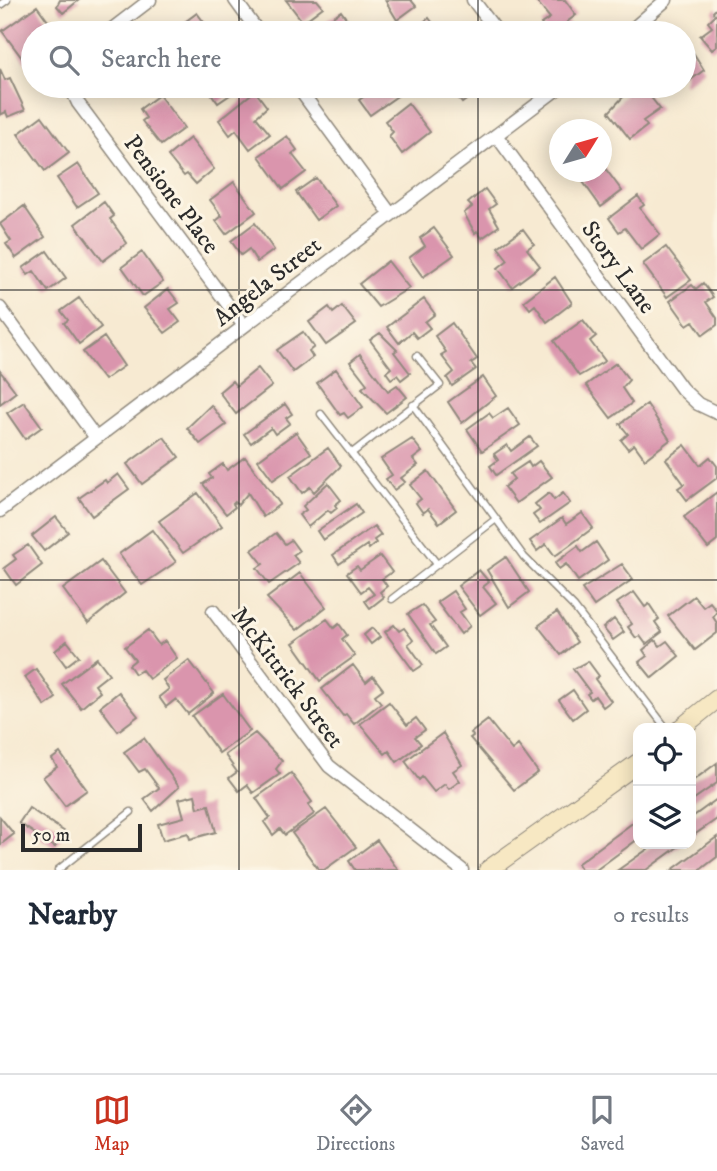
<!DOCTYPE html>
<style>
:root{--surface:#fff;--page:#f2f2f3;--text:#1f2937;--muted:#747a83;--line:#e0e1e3;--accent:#c8321e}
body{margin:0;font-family:"IM FELL DW Pica",serif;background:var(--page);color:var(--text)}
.controls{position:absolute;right:21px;bottom:21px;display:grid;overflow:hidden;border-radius:14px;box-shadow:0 4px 18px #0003}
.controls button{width:63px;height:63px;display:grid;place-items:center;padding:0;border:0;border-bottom:2px solid var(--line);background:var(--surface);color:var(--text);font:35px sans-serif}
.compass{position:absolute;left:549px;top:119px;width:63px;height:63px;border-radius:50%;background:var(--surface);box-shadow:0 4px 18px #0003;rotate:53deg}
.scale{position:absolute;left:21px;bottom:18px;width:121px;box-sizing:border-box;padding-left:7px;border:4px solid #2b2b2b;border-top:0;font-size:19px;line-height:24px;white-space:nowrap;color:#2b2b2b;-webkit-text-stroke:5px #fcf5e5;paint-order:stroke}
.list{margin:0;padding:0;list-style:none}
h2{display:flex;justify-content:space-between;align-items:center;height:91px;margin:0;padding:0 28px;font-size:30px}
h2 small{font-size:23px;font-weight:400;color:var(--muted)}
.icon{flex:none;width:38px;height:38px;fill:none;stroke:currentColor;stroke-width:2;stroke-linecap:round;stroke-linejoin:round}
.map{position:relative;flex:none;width:717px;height:870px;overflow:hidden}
.search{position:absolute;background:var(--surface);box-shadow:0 4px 18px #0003;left:21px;right:21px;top:21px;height:77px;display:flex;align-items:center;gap:18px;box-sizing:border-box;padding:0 24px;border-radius:38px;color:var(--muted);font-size:26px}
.sheet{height:203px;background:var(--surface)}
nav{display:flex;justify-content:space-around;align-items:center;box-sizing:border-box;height:98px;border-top:2px solid var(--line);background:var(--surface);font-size:19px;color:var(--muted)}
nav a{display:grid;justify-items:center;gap:4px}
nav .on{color:var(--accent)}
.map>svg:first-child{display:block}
.building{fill:#da95ad}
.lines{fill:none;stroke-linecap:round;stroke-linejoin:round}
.lane-casing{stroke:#918a7e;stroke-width:9}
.street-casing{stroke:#918a7e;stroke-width:15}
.secondary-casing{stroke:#918a7e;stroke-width:20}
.lane{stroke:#fff;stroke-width:6}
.street{stroke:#fff;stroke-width:12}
.secondary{stroke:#f7e8c3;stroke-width:18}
.grid{fill:none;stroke:#2b2b2b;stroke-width:2;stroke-opacity:0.55}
.labels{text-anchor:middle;stroke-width:6;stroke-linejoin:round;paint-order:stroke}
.street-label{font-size:24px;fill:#2b2b2b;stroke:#fcf5e5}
</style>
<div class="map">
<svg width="717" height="870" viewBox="0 0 717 870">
<rect width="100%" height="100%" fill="#fcf5e5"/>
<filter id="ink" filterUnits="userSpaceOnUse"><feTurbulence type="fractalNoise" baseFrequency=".0143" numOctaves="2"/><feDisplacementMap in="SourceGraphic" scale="14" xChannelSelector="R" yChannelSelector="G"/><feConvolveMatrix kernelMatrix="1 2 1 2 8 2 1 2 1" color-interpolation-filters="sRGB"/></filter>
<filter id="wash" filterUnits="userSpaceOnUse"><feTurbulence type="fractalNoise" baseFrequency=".00686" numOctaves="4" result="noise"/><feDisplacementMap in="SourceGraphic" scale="28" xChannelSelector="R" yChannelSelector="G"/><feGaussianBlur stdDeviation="1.57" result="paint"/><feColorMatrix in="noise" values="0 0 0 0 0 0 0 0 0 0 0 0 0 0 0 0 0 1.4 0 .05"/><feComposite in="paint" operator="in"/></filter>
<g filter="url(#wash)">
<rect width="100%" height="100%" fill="#f7ead2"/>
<g id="blocks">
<path class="building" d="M 60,0 L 79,0 L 63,13 L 57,6 Z
M 286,0 L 317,0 L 323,7 L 303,22 Z
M 385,0 L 411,0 L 416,6 L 397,20 Z
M 539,0 L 565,0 L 576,15 L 567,22 L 571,27 L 563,33 L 548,33 L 541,24 L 550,18 L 537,2 Z
M 37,6 L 50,24 L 41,33 L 33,33 L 33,56 L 25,62 L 2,31 Z
M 717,8 L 717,46 L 712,50 L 700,36 L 712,27 L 708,22 L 715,15 L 713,12 Z
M 341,11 L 357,33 L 311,33 Z
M 197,13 L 212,33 L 170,33 Z
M 429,18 L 439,31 L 445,26 L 450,33 L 413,33 L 411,31 Z
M 684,38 L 704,70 L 684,85 Z
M 0,69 L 5,80 L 10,78 L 25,110 L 8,117 L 6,112 L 0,115 Z
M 206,86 L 243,86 L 218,103 Z
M 363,86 L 399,86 L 403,92 L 370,115 L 359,100 L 369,93 Z
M 441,86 L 485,86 L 462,103 L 451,89 L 446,92 Z
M 618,86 L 642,86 L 660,109 L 643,121 L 647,126 L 630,139 L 609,112 L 625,95 Z
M 255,91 L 267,107 L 256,117 L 270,134 L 250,149 L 236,130 L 230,135 L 219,120 Z
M 159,95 L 184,128 L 161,145 L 142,121 L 146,118 L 140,109 Z
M 408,103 L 430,132 L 402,154 L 389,136 L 393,132 L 385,121 Z
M 42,116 L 69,153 L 45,171 L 18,134 Z
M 287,136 L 297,150 L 292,154 L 306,172 L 283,189 L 259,156 Z
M 190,138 L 214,169 L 196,184 L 187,174 L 184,176 L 168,156 Z
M 78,164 L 98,193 L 77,207 L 57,178 Z
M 602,164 L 622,191 L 601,207 L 581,179 L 592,172 L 602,172 Z
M 316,178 L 336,206 L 316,220 L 296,192 Z
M 234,182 L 256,212 L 226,234 L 216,221 L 222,216 L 210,200 Z
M 485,189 L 496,204 L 489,209 L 499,226 L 482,238 L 477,231 L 475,233 L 464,213 L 472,207 L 468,203 Z
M 638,196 L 644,205 L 640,208 L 660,234 L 641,249 L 625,228 L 619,232 L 609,218 Z
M 104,202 L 114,216 L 110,219 L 127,243 L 103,261 L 75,224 Z
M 24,206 L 45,237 L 16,258 L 6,244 L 11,241 L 0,224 Z
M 255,223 L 274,250 L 257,262 L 249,249 L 241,255 L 231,241 Z
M 434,228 L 454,255 L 423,277 L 409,258 L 425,246 L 420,238 Z
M 523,229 L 534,244 L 527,249 L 540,266 L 512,287 L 498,268 L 508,260 L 498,247 Z
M 666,247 L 691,280 L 667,297 L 643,264 Z
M 47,251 L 66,278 L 48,291 L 34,271 L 28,275 L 23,268 Z
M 142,252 L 163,282 L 143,296 L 122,267 Z
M 388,261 L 409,288 L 378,307 L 359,284 Z
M 555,277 L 572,303 L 547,322 L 535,305 L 530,309 L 524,301 Z
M 703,283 L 713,297 L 706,302 L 717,318 L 717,325 L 703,335 L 693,321 L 687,325 L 670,301 L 692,285 L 696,289 Z
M 168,289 L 179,303 L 170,309 L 180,322 L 165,333 L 144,308 Z
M 79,298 L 101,327 L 79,344 L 64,323 L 68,320 L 61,311 Z
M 424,299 L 435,314 L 425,322 L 430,328 L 417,338 L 412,332 L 399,343 L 387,327 Z
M 342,306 L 356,324 L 326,345 L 309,322 L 329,307 L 333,313 Z
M 583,320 L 596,336 L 590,341 L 605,361 L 579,376 L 554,341 Z
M 452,323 L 477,359 L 471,363 L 476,369 L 452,386 L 447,378 L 454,372 L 441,355 L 446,352 L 435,336 Z
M 303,332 L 314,347 L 309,351 L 313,357 L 293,372 L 277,350 Z
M 380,333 L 397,350 L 394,352 L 410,373 L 401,380 L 397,375 L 391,379 L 386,372 L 391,368 L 370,340 Z
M 104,337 L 124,366 L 104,380 L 83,352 Z
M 360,354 L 388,391 L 397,385 L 407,397 L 386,413 L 362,388 L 367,384 L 350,362 Z
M 616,363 L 629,380 L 622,388 L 632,403 L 611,418 L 586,385 Z
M 258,368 L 272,386 L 236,414 L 219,392 L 232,381 L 236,386 Z
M 336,369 L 363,407 L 348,418 L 344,413 L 340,415 L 317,383 Z
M 0,371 L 16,392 L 0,404 Z
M 483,377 L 496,396 L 462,423 L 448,402 Z
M 24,402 L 42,427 L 25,439 L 7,413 Z
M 285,404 L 292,414 L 286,418 L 290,423 L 275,434 L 271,428 L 251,443 L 244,434 Z
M 647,404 L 670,440 L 645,459 L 634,444 L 628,449 L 621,440 L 628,434 L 620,424 Z
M 211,405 L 226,425 L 200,444 L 187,428 Z
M 508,408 L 520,425 L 482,451 L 467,429 L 489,413 L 493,418 Z
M 296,432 L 311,453 L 273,480 L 258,460 Z
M 164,437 L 179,457 L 142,484 L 127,464 Z
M 530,437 L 537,446 L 496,475 L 490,466 L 498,460 L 494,454 L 507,445 L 511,451 Z
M 412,439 L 422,452 L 413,459 L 418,465 L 401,478 L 405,482 L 394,490 L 386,479 L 392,475 L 381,459 Z
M 685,445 L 700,465 L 710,457 L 717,466 L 717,478 L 687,500 L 678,488 L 684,484 L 666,459 Z
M 328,448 L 341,466 L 314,492 L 310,487 L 302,493 L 290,476 Z
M 245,457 L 280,504 L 263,517 L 248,493 L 238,505 L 235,502 L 233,504 L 235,507 L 226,514 L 203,484 L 212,478 L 209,474 L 223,464 L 227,470 Z
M 539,461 L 552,477 L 516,503 L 504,487 L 514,479 L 510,474 L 528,462 L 531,467 Z
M 428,471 L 456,510 L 439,523 L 428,509 L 423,513 L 416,503 L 421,499 L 410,485 Z
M 118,474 L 129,489 L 92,516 L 79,498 L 105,480 L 107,483 Z
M 328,483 L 341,500 L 335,505 L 337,508 L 331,513 L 328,510 L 308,527 L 299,515 L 306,510 L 303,506 Z
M 717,492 L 717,541 L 708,548 L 684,517 Z
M 198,493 L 222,526 L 183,553 L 159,521 Z
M 549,493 L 554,500 L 563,493 L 570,503 L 540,524 L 533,515 L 540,510 L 535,504 Z
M 356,504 L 362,513 L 323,540 L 317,531 Z
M 582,513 L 593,528 L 555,556 L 546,544 L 537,551 L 530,541 L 562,518 L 566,524 Z
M 56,517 L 68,532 L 44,551 L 32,536 Z
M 374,526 L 381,535 L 374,540 L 376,543 L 369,549 L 367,545 L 339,564 L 333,555 Z
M 152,530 L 176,562 L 142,585 L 119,554 Z
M 276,533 L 285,544 L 291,540 L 299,551 L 293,555 L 299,563 L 269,584 L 257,568 L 263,564 L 252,550 Z
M 596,542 L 608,560 L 578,581 L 566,564 L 559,569 L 555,563 L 578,546 L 582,552 Z
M 28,545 L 42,565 L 16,585 L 4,568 L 16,559 L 13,555 Z
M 380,556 L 392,572 L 382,579 L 387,586 L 380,592 L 384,597 L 370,608 L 365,601 L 374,594 L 368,587 L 361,592 L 347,573 L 357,566 L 360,570 Z
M 506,557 L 529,592 L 509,607 L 487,570 Z
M 101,561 L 125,593 L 88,623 L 63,589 Z
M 622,564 L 633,579 L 594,606 L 582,589 Z
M 479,570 L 489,582 L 483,587 L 496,603 L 480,615 L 458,586 Z
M 300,573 L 326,607 L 297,630 L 267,598 Z
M 453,591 L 465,609 L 460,612 L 470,626 L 461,634 L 437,602 Z
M 634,592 L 645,607 L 649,604 L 659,619 L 655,622 L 662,632 L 646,644 L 640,636 L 636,638 L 628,627 L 632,624 L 617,603 Z
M 694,596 L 703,607 L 710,602 L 717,611 L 713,617 L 717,623 L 717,633 L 695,650 L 668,616 Z
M 422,605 L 435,622 L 430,625 L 446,647 L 436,654 L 408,614 Z
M 557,612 L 577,642 L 561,655 L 538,626 Z
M 327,619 L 334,628 L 339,624 L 347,635 L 342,639 L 355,656 L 320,681 L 293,643 Z
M 614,619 L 624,632 L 613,640 L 603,628 Z
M 394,625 L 399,631 L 404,628 L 413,640 L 408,644 L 423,665 L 414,671 L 385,632 Z
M 372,628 L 380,637 L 371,644 L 364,635 Z
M 148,630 L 159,645 L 165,641 L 177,658 L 149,679 L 142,670 L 135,674 L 129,665 L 135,660 L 125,647 Z
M 655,640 L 660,646 L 667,641 L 679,656 L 652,678 L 639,662 L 647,656 L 643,650 Z
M 67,641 L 79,656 L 66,666 L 55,651 Z
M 97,658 L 109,674 L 95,685 L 100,692 L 81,708 L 62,684 Z
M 189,660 L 214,693 L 188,714 L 176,699 L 166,707 L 159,697 L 169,689 L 163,680 Z
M 588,661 L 599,676 L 595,679 L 611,701 L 603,707 L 595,696 L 591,699 L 587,694 L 590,692 L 573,669 Z
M 353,665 L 366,682 L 373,676 L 383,689 L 375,695 L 381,703 L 354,724 L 346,714 L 343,716 L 322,689 Z
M 36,669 L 56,698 L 45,706 L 25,677 Z
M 573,690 L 586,709 L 573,719 L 559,700 Z
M 119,692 L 138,716 L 118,731 L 100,707 Z
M 223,694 L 250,731 L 219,753 L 192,716 Z
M 389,702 L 407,725 L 416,718 L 425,730 L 415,737 L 421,744 L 397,762 L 389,751 L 385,754 L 360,724 Z
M 488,720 L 512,750 L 518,745 L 538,772 L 514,790 L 470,738 L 473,736 L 471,733 Z
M 255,733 L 282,761 L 276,769 L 280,774 L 253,793 L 247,785 L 239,791 L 229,778 L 237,772 L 225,755 Z
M 443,733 L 462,765 L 453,771 L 460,781 L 449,789 L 445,784 L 434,792 L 422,777 L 419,780 L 405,761 Z
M 144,738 L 179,787 L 153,811 L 144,799 L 159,788 L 145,769 L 139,772 L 124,752 Z
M 60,753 L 87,790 L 65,806 L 43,777 L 57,767 L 52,759 Z
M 717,763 L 717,783 L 691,801 L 691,782 Z
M 291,773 L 312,802 L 308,805 L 314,814 L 285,835 L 280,829 L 273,835 L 264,822 L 270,818 L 256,798 Z
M 195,795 L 198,808 L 209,805 L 216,832 L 190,839 L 188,833 L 163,840 L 158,824 L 184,817 L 179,799 Z
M 717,799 L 717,819 L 691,837 L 691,818 Z
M 29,808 L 65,832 L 55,847 L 19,823 Z
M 326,809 L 356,847 L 324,870 L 319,870 L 292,833 Z
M 0,817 L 14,834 L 0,845 Z
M 638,819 L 638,839 L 596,870 L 581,870 L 577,864 Z
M 717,837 L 717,857 L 700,870 L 672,870 Z
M 377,840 L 398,870 L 355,870 L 349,861 Z
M 655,844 L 682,844 L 646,870 L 618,870 Z"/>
</g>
</g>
<g filter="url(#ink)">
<use href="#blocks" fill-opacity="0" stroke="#918a7e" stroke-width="2"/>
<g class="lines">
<g class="lane-casing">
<path id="lane" d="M 0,5 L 7,0
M 413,405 L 524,557 L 574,607 L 666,728
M 321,414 L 437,564
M 352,453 L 440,385 L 417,356
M 392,599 L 496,519
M 58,870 L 131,812"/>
</g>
<g class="street-casing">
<path id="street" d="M 235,0 L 259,33
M 473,0 L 498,33
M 107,33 L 150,0
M 628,33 L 666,0
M 70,86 L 78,103 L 244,326
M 297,86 L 390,213
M 496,135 L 682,389 L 698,404 L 717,413
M 0,308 L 96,438
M 0,511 L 561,86
M 213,611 L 329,766 L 462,870"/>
</g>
<g class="secondary-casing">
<path id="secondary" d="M 681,728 L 717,699
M 488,870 L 638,763"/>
</g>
<use href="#lane" class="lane"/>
<use href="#street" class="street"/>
<use href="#secondary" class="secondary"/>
</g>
</g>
<path class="grid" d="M 239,0 L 239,33M 478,0 L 478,33M 239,86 L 239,870M 478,86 L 478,870M 0,290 L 717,290M 0,580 L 717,580"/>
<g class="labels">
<g class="street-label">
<text transform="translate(172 194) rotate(53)" y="8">Pensione Place</text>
<text transform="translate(619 267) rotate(54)" y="8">Story Lane</text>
<text transform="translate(267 281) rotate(-38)" y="8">Angela Street</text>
<text transform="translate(288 677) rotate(53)" y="8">McKittrick Street</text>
</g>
</g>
</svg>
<div class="controls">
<button><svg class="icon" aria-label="locate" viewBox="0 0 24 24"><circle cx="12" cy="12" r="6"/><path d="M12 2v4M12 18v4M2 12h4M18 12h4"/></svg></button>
<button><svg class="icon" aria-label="layers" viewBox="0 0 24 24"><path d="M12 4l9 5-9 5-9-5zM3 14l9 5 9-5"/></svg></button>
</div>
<svg class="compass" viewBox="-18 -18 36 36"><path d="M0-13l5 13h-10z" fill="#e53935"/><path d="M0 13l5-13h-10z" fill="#747a83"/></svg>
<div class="scale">50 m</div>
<div class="search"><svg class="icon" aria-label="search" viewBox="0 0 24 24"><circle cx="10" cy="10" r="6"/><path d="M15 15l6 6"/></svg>Search here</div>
</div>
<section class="sheet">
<h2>Nearby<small>0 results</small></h2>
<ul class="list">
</ul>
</section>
<nav>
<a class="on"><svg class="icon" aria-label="map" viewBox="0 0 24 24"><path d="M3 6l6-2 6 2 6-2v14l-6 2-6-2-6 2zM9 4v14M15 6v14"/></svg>Map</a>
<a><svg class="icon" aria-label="directions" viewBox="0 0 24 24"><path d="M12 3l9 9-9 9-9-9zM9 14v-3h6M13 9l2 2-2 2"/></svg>Directions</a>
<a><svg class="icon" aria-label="saved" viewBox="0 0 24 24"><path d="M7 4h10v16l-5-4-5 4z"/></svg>Saved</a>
</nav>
